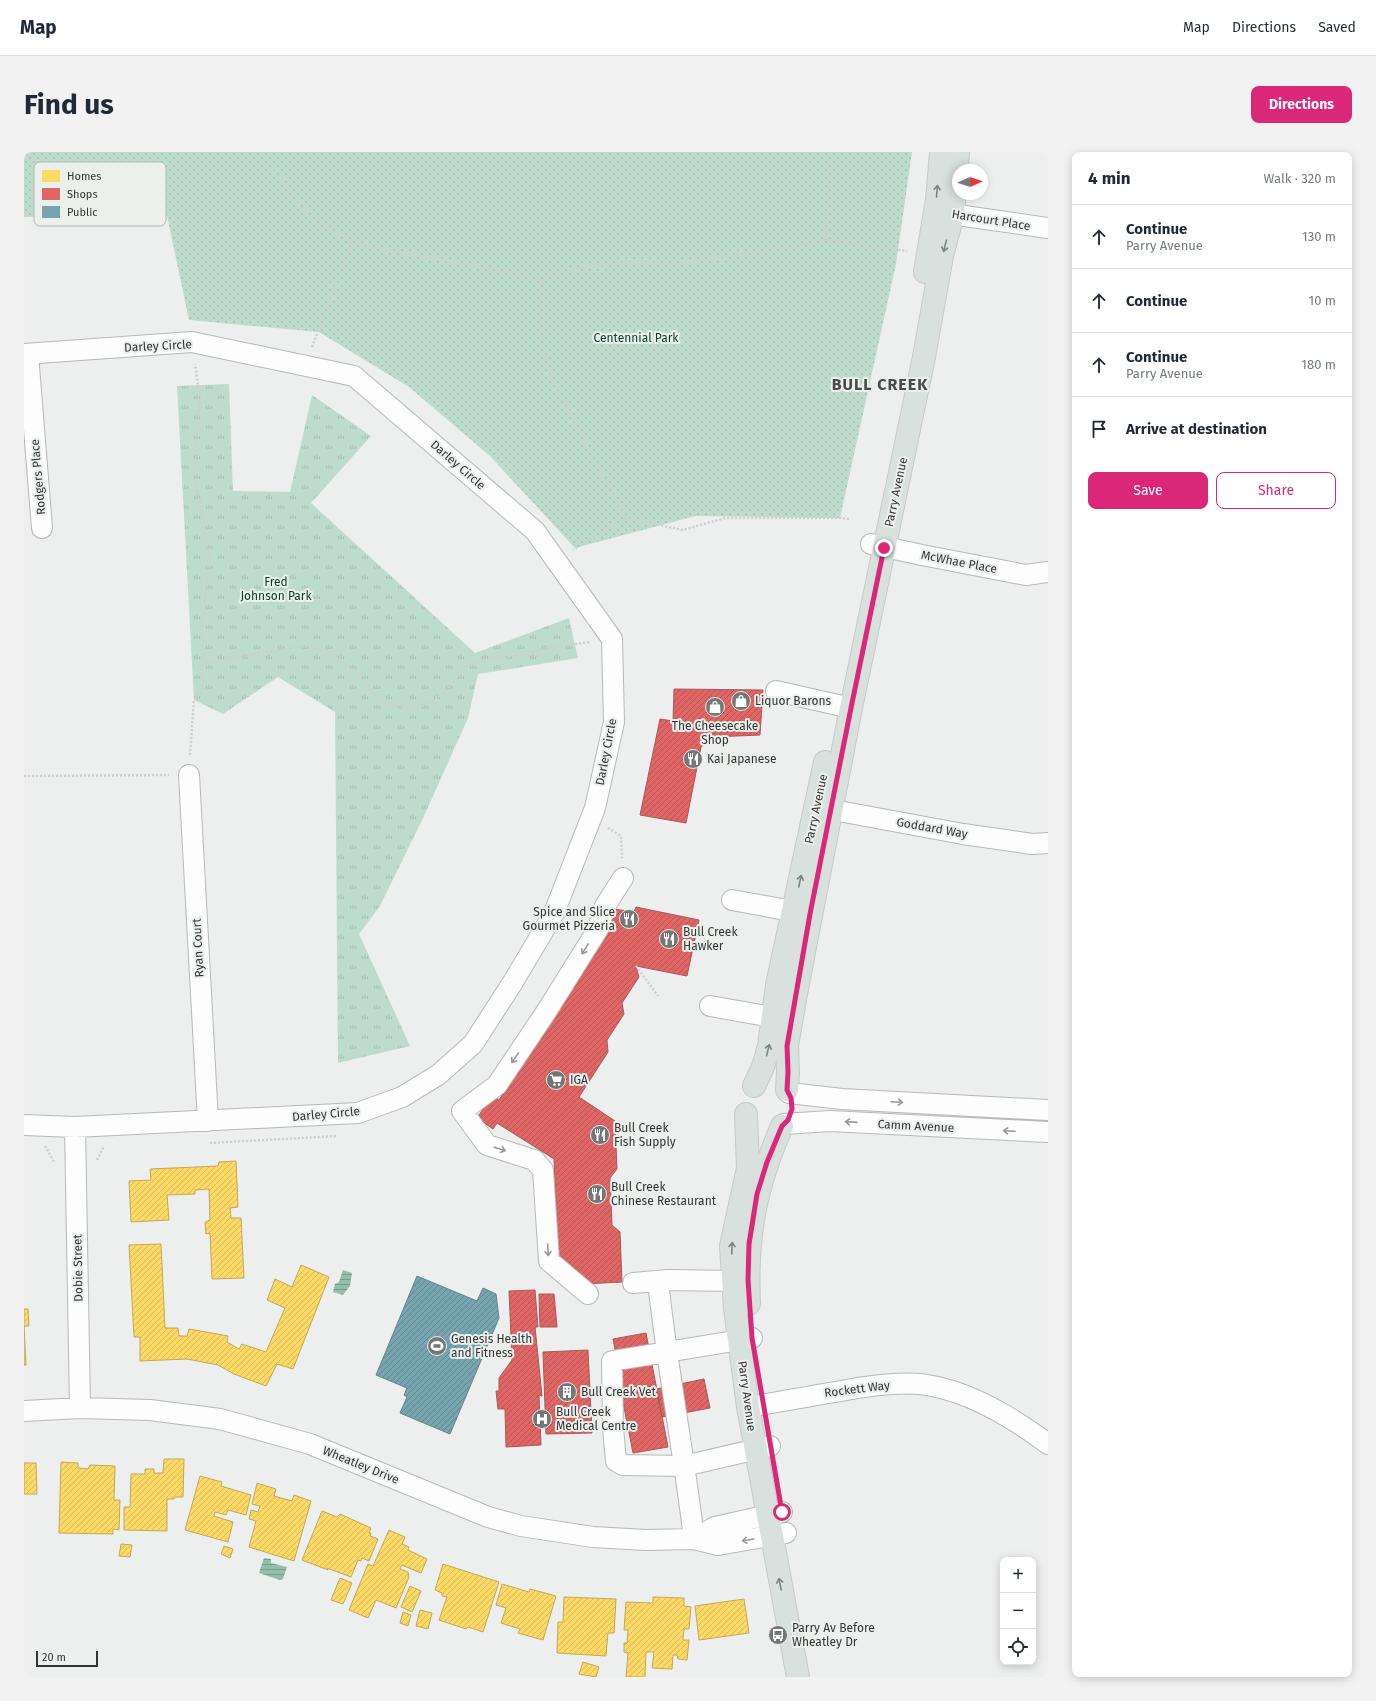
<!DOCTYPE html>
<meta charset="utf-8">
<style>
:root{--surface:#fff;--page:#f2f2f3;--text:#1f2937;--muted:#747a83;--line:#e0e1e3;--accent:#db2777}
body{margin:0;font-family:"Fira Sans",sans-serif;background:var(--page);color:var(--text)}
.controls{position:absolute;right:12px;bottom:12px;display:grid;overflow:hidden;border-radius:8px;box-shadow:0 2px 10px #0003}
.controls button{width:36px;height:36px;display:grid;place-items:center;padding:0;border:0;border-bottom:1px solid var(--line);background:var(--surface);color:var(--text);font:20px sans-serif}
.compass{position:absolute;left:928px;top:12px;width:36px;height:36px;border-radius:50%;background:var(--surface);box-shadow:0 2px 10px #0003;rotate:87deg}
.scale{position:absolute;left:12px;bottom:10px;width:62px;box-sizing:border-box;padding-left:4px;border:2px solid #343635;border-top:0;font-size:11px;line-height:14px;white-space:nowrap;color:#343635;-webkit-text-stroke:3px #ebf0ed;paint-order:stroke}
.stop{position:absolute;width:12px;height:12px;margin:-9px;border:3px solid #db2777;border-radius:50%;background:#fff}
.stop.end{background:#db2777;border-color:#fff;box-shadow:0 1px 4px #0008}
.list{margin:0;padding:0;list-style:none}
h2{display:flex;justify-content:space-between;align-items:center;height:52px;margin:0;padding:0 16px;font-size:17px}
h2 small{font-size:13px;font-weight:400;color:var(--muted)}
.list li{display:grid;grid-template-columns:26px 1fr auto;gap:12px;align-items:center;box-sizing:border-box;height:64px;padding:0 16px;border-top:1px solid var(--line)}
.list b{display:block;font-size:15px;white-space:nowrap}
.list p{margin:0;font-size:13px;white-space:nowrap;color:var(--muted)}
.list em{font-size:13px;font-style:normal;color:var(--muted)}
.actions{display:flex;gap:8px;padding:12px 16px}
.actions a{flex:1;padding:9px 0;border:1px solid var(--accent);border-radius:8px;text-align:center;font-size:14px;color:var(--accent)}
.actions .main{background:var(--accent);color:#fff}
.icon{flex:none;width:22px;height:22px;fill:none;stroke:currentColor;stroke-width:2;stroke-linecap:round;stroke-linejoin:round}
.map{position:relative;flex:none;width:1024px;height:1525px;overflow:hidden;border-radius:8px}
header{display:flex;align-items:center;gap:24px;box-sizing:border-box;height:56px;padding:0 20px;background:var(--surface);border-bottom:1px solid var(--line)}
header strong{font-size:19px}
nav{display:flex;gap:22px;margin-inline-start:auto;font-size:14px}
.intro{display:flex;align-items:center;justify-content:space-between;box-sizing:border-box;height:96px;padding:0 24px}
h1{margin:0;font-size:28px}
.button{padding:10px 18px;border-radius:8px;background:var(--accent);color:#fff;font-size:14px;font-weight:700}
main{display:flex;gap:24px;padding:0 24px}
aside{flex:1;background:var(--surface);border-radius:8px;box-shadow:0 2px 10px #0003}
.map>svg:first-child{display:block}
.grass{fill:url(#grass-tufts)}
.park{fill:url(#park-dots)}
.water{fill:url(#water-rules)}
.homes{fill:url(#homes-hatch);stroke:#c2a857}
.shops{fill:url(#shops-hatch);stroke:#ac5857}
.public{fill:url(#public-hatch);stroke:#62848a}
.lines{fill:none;stroke-linecap:round;stroke-linejoin:round}
.minor-casing{stroke:#b7b9b7;stroke-width:22}
.major-casing{stroke:#c7c9c8;stroke-width:24}
.path{stroke:#cdcfce;stroke-width:2.5;stroke-dasharray:2 2;stroke-linecap:butt}
.minor{stroke:#fcfdfc;stroke-width:20}
.major{stroke:#d8e1de;stroke-width:22}
.oneway{stroke:#7e8381}
.oneway2{stroke:#989a98}
.route{stroke:#db2777;stroke-width:5}
.labels{text-anchor:middle;stroke-width:4;stroke-linejoin:round;paint-order:stroke}
.street-label{font-size:12px;fill:#343635;stroke:#ebf0ed}
.park-label{font-size:12px;fill:#043e2a;stroke:#ebf0ed}
.poi-label{font-size:12px;fill:#343635;stroke:#ebf0ed;text-anchor:start}
.district-label{font-size:16px;font-weight:bold;letter-spacing:1px;fill:#474b49;stroke:#ebf0ed}
.key{fill:#ebf0ed;stroke:#b4b8b6;stroke-width:1}
.key-label{font-size:11px;fill:#343635}
</style>
<header>
<strong>Map</strong>
<nav><a>Map</a><a>Directions</a><a>Saved</a></nav>
</header>
<div class="intro"><h1>Find us</h1><a class="button">Directions</a></div>
<main>
<div class="map">
<svg width="1024" height="1525" viewBox="0 0 1024 1525">
<defs>
<pattern id="grass-tufts" width="24" height="20" patternUnits="userSpaceOnUse"><rect width="24" height="20" fill="#bedccd"/><path d="M3 7l-1-3M5 7V3M7 7l1-3M15 17l-1-3M17 17v-4M19 17l1-3" fill="none" stroke="#a4bdb1"/></pattern>
<pattern id="park-dots" width="8" height="8" patternUnits="userSpaceOnUse"><rect width="8" height="8" fill="#bedccd"/><path d="M2 2h.1M6 6h.1" fill="none" stroke="#a4bdb1" stroke-width="1.8" stroke-linecap="round"/></pattern>
<pattern id="water-rules" width="6" height="5" patternUnits="userSpaceOnUse"><rect width="6" height="5" fill="#91bfaa"/><path d="M0 2.5h6" fill="none" stroke="#779c8b"/></pattern>
<pattern id="homes-hatch" width="6" height="6" patternUnits="userSpaceOnUse"><rect width="6" height="6" fill="#ffd966"/><path d="M-1 1l2-2M0 6l6-6M5 7l2-2" fill="none" stroke="#dbbb59"/></pattern>
<pattern id="shops-hatch" width="6" height="6" patternUnits="userSpaceOnUse"><rect width="6" height="6" fill="#e06666"/><path d="M-1 1l2-2M0 6l6-6M5 7l2-2" fill="none" stroke="#b65555"/></pattern>
<pattern id="public-hatch" width="6" height="6" patternUnits="userSpaceOnUse"><rect width="6" height="6" fill="#76a5af"/><path d="M-1 1l2-2M0 6l6-6M5 7l2-2" fill="none" stroke="#62878f"/></pattern>
</defs>
<rect width="100%" height="100%" fill="#ecefed"/>
<path class="grass" d="M 205,232 L 209,339 L 266,340 L 288,243 L 347,284 L 287,351 L 451,501 L 545,466 L 554,506 L 454,522 L 444,566 L 400,664 L 356,754 L 335,782 L 386,894 L 314,911 L 311,560 L 254,525 L 199,562 L 170,548 L 153,234 Z"/>
<path class="park" d="M 0,0 L 888,0 L 872,112 L 816,366 L 671,364 L 551,396 L 466,304 L 385,235 L 295,180 L 165,168 L 143,64 L 95,62 L 0,65 Z"/>
<path class="water" d="M 319,1118 L 328,1121 L 326,1134 L 319,1143 L 309,1140 L 311,1132 L 315,1130 Z
M 240,1406 L 247,1407 L 247,1411 L 263,1415 L 259,1427 L 256,1428 L 235,1421 Z"/>
<path class="homes" d="M 212,1009 L 214,1055 L 206,1056 L 207,1066 L 217,1066 L 220,1126 L 188,1127 L 186,1081 L 182,1082 L 181,1070 L 186,1068 L 185,1037 L 171,1038 L 171,1042 L 143,1043 L 145,1068 L 107,1070 L 105,1029 L 127,1028 L 126,1017 L 194,1014 L 195,1010 Z
M 137,1092 L 141,1176 L 154,1176 L 155,1184 L 163,1184 L 165,1177 L 204,1184 L 203,1190 L 215,1197 L 218,1192 L 242,1200 L 261,1156 L 243,1148 L 251,1127 L 268,1135 L 277,1113 L 305,1125 L 269,1217 L 253,1212 L 242,1234 L 210,1222 L 194,1213 L 163,1207 L 116,1209 L 116,1185 L 110,1185 L 105,1093 Z
M 0,1157 L 4,1157 L 5,1174 L 0,1174 L 2,1213 L 0,1213 Z
M 140,1307 L 160,1307 L 159,1345 L 151,1345 L 150,1347 L 143,1347 L 143,1379 L 100,1378 L 100,1355 L 106,1355 L 107,1322 L 121,1322 L 121,1317 L 130,1317 L 130,1321 L 139,1321 Z
M 37,1310 L 54,1311 L 54,1316 L 64,1317 L 66,1313 L 91,1314 L 90,1348 L 96,1348 L 95,1378 L 89,1377 L 89,1382 L 35,1381 Z
M 0,1311 L 12,1311 L 13,1342 L 0,1342 Z
M 176,1324 L 198,1330 L 197,1334 L 227,1343 L 222,1363 L 204,1358 L 202,1363 L 191,1360 L 190,1364 L 209,1370 L 204,1390 L 161,1378 Z
M 233,1331 L 252,1337 L 250,1344 L 268,1349 L 270,1343 L 287,1349 L 270,1409 L 225,1395 L 232,1369 L 225,1367 L 227,1358 L 234,1360 L 236,1354 L 228,1352 Z
M 298,1359 L 313,1365 L 316,1362 L 347,1376 L 345,1381 L 347,1381 L 346,1384 L 354,1387 L 345,1409 L 338,1406 L 337,1409 L 334,1408 L 327,1425 L 303,1416 L 304,1418 L 278,1408 Z
M 365,1378 L 381,1385 L 378,1392 L 385,1395 L 384,1398 L 403,1407 L 397,1421 L 378,1413 L 376,1417 L 384,1420 L 385,1425 L 372,1456 L 352,1448 L 344,1466 L 325,1458 L 344,1412 L 349,1414 Z
M 97,1392 L 108,1393 L 106,1405 L 95,1404 Z
M 200,1394 L 209,1397 L 206,1406 L 197,1402 Z
M 419,1412 L 475,1430 L 459,1480 L 444,1475 L 442,1477 L 415,1468 L 423,1445 L 418,1444 L 418,1441 L 411,1438 Z
M 316,1426 L 328,1431 L 319,1452 L 307,1448 Z
M 478,1432 L 505,1440 L 506,1437 L 532,1444 L 519,1488 L 494,1481 L 496,1477 L 477,1471 L 482,1456 L 472,1453 Z
M 386,1434 L 397,1439 L 388,1460 L 377,1455 Z
M 540,1445 L 592,1447 L 590,1481 L 584,1481 L 582,1504 L 533,1501 L 534,1470 L 539,1470 Z
M 629,1445 L 660,1446 L 660,1454 L 667,1455 L 665,1477 L 660,1477 L 659,1488 L 665,1488 L 663,1508 L 654,1507 L 653,1503 L 649,1503 L 648,1517 L 628,1516 L 630,1500 L 622,1500 L 621,1525 L 602,1525 L 604,1501 L 600,1500 L 600,1491 L 603,1491 L 604,1478 L 600,1478 L 602,1450 L 629,1451 Z
M 720,1447 L 725,1481 L 675,1488 L 671,1454 Z
M 396,1458 L 408,1461 L 404,1477 L 392,1474 Z
M 379,1460 L 387,1463 L 384,1474 L 376,1471 Z
M 559,1510 L 575,1515 L 572,1525 L 555,1522 Z"/>
<path class="shops" d="M 650,537 L 739,538 L 736,583 L 689,585 L 677,595 L 662,671 L 616,663 L 636,567 L 649,569 Z
M 612,755 L 675,768 L 663,824 L 612,814 L 615,825 L 598,851 L 600,862 L 583,888 L 584,900 L 555,945 L 591,969 L 593,1017 L 586,1026 L 588,1073 L 596,1080 L 598,1130 L 560,1132 L 534,1107 L 530,1007 L 473,971 L 469,977 L 453,966 L 468,944 L 475,948 L 577,791 L 584,780 L 590,757 L 610,760 Z
M 511,1138 L 514,1175 L 511,1175 L 518,1244 L 515,1243 L 517,1293 L 482,1295 L 481,1257 L 474,1257 L 472,1239 L 475,1239 L 475,1226 L 488,1208 L 485,1139 Z
M 515,1142 L 530,1142 L 533,1175 L 516,1175 Z
M 622,1181 L 632,1233 L 599,1239 L 589,1187 Z
M 564,1198 L 568,1281 L 522,1282 L 519,1200 Z
M 680,1227 L 686,1256 L 638,1265 L 632,1237 Z
M 632,1233 L 644,1295 L 609,1301 L 597,1240 Z"/>
<path class="public" d="M 393,1124 L 453,1149 L 459,1136 L 472,1142 L 475,1166 L 426,1282 L 376,1261 L 383,1245 L 380,1243 L 383,1236 L 352,1223 Z"/>
<g class="lines">
<g class="minor-casing">
<path id="minor" d="M 912,60 L 1024,76
M 0,202 L 168,190 L 330,224 L 511,379 L 588,487 L 590,570 L 571,656 L 530,761 L 489,830 L 449,892 L 414,923 L 378,945 L 334,961 L 51,975 L 0,973
M 4,202 L 18,376
M 847,392 L 898,403 L 1002,423 L 1024,420
M 752,539 L 827,556
M 165,623 L 184,969
M 793,655 L 939,682 L 1008,692 L 1024,691
M 708,748 L 784,762
M 686,854 L 748,865
M 765,941 L 818,947 L 1024,958
M 760,972 L 806,969 L 1024,980
M 51,975 L 56,1256
M 634,1129 C 643,1215 660,1301 670,1387
M 609,1131 L 644,1128 L 709,1129 L 724,1128
M 564,1142 L 525,1109 L 519,1018 L 510,1008 L 463,993 L 438,959 L 473,933 L 522,860 L 574,777 L 581,754 L 599,726
M 728,1186 L 588,1209 L 589,1276 L 592,1309 L 599,1313 L 660,1314 L 746,1294
M 724,1255 C 755,1250 786,1244 817,1239 C 843,1234 869,1230 896,1232 C 941,1237 988,1265 1024,1292
M 0,1259 L 56,1256 L 126,1258 L 196,1267 L 286,1292 L 464,1365 L 497,1374 L 569,1385 L 622,1388 L 670,1387 L 694,1393 L 762,1381
M 670,1387 L 691,1375 L 758,1360"/>
</g>
<g class="major-casing">
<path id="major" d="M 901,120 L 913,48 L 917,0
M 730,934 L 739,915 L 745,894 L 753,833 L 801,610
M 763,938 L 764,920 L 763,894 L 771,847 L 827,556 L 900,205 L 918,104 L 929,62 L 934,0
M 722,962 L 724,1016 L 707,1094 L 711,1157 L 724,1255 L 774,1525
M 725,1152 C 722,1084 731,1036 758,974"/>
</g>
<path class="path" d="M 238,0 L 279,56 L 328,91 L 518,127 L 567,113 L 610,111 L 655,112 L 802,88 L 883,99
M 802,88 L 805,21 L 804,0
M 518,127 L 516,173 L 526,223 L 602,366 L 549,398
M 288,195 L 328,91
M 602,366 L 659,378 L 701,366 L 816,366 L 825,367
M 179,512 L 277,494 L 306,499 L 336,524 L 357,550 L 390,558 L 416,544 L 443,515 L 467,505 L 492,504 L 524,496 L 565,490
M 166,603 L 170,548 L 179,538 L 179,466 L 185,404 L 170,317 L 176,247 L 171,212
M 0,624 L 145,623
M 584,676 L 597,684 L 598,706
M 612,814 L 634,844
M 186,991 L 313,984
M 21,994 L 30,1010
M 73,1008 L 80,994"/>
<use href="#minor" class="minor"/>
<use href="#major" class="major"/>
</g>
<defs><path id="oneway-shaft" d="M-6 0H5M1.5-3L5.5 0L1.5 3" fill="none" stroke-width="1.6" stroke-linecap="round" stroke-linejoin="round"/></defs>
<g class="oneway">
<use href="#oneway-shaft" transform="translate(913 39) rotate(-85)"/>
<use href="#oneway-shaft" transform="translate(921 94) rotate(104)"/>
<use href="#oneway-shaft" transform="translate(776 729) rotate(-78)"/>
<use href="#oneway-shaft" transform="translate(744 898) rotate(-76)"/>
<use href="#oneway-shaft" transform="translate(708 1096) rotate(-88)"/>
<use href="#oneway-shaft" transform="translate(756 1432) rotate(-101)"/>
</g>
<g class="oneway2">
<use href="#oneway-shaft" transform="translate(561 797) rotate(122)"/>
<use href="#oneway-shaft" transform="translate(491 906) rotate(124)"/>
<use href="#oneway-shaft" transform="translate(873 950) rotate(3)"/>
<use href="#oneway-shaft" transform="translate(827 970) rotate(-176)"/>
<use href="#oneway-shaft" transform="translate(985 979) rotate(-177)"/>
<use href="#oneway-shaft" transform="translate(476 997) rotate(18)"/>
<use href="#oneway-shaft" transform="translate(524 1098) rotate(87)"/>
<use href="#oneway-shaft" transform="translate(724 1388) rotate(171)"/>
</g>
<g class="lines">
<path class="route" d="M 758,1360 L 728,1186 L 724,1128 L 725,1092 L 733,1042 L 743,1010 L 758,974 L 764,968 L 768,957 L 767,946 L 763,938 L 764,920 L 763,894 L 786,762 L 827,556 L 860,396"/>
</g>
<defs>
<g id="shop-disc" transform="scale(1)"><circle r="9.5" fill="#747775" stroke="#ebf0ed"/><path d="M-5-2.5h2.3a2.7 3.5 0 0 1 5.4 0H5L5.5 6h-11ZM-1.5-2.5h3a1.5 2.3 0 0 0-3 0Z" fill="#fff"/></g>
<g id="restaurant-disc" transform="scale(1)"><circle r="9.5" fill="#747775" stroke="#ebf0ed"/><path d="M-5-6h1v4h1v-4h1v4h1v-4h1v5L-1.5 .5V6h-2V.5L-5-1ZM5-6V6H3V1.5H1.5Q1.5-4 5-6Z" fill="#fff"/></g>
<g id="supermarket-disc" transform="scale(1)"><circle r="9.5" fill="#747775" stroke="#ebf0ed"/><path d="M-6-5.5h2.5l.6 2H6L4.5 2H-2.5L-4.4-4H-6ZM-1.5 3.2a1.3 1.3 0 1 0 .1 0ZM3 3.2a1.3 1.3 0 1 0 .1 0Z" fill="#fff"/></g>
<g id="stadium-disc" transform="scale(1)"><circle r="9.5" fill="#747775" stroke="#ebf0ed"/><path d="M0-5a6.5 5 0 1 0 0 10a6.5 5 0 1 0 0-10ZM-3.5-1.8h7v3.6h-7Z" fill="#fff"/></g>
<g id="building-disc" transform="scale(1)"><circle r="9.5" fill="#747775" stroke="#ebf0ed"/><path d="M-4-6H4V6H1V3H-1V6H-4ZM-2.5-4.3h1.7v1.8h-1.7ZM.8-4.3h1.7v1.8H.8ZM-2.5-1h1.7V.8h-1.7ZM.8-1h1.7V.8H.8Z" fill="#fff"/></g>
<g id="hospital-disc" transform="scale(1)"><circle r="9.5" fill="#747775" stroke="#ebf0ed"/><path d="M-5-5h3v3.5h4V-5h3V5h-3V1.5h-4V5h-3Z" fill="#fff"/></g>
<g id="bus-disc" transform="scale(1)"><circle r="9.5" fill="#747775" stroke="#ebf0ed"/><path d="M-5-6H5V4H4V6H2V4H-2V6H-4V4H-5ZM-3.5-4V0h7V-4ZM-3.5 1.2v1.5H-2V1.2ZM2 1.2v1.5H3.5V1.2Z" fill="#fff"/></g>
</defs>
<g fill-rule="evenodd">
<use href="#shop-disc" x="717" y="549"/>
<use href="#shop-disc" x="691" y="555"/>
<use href="#restaurant-disc" x="669" y="607"/>
<use href="#restaurant-disc" x="605" y="767"/>
<use href="#restaurant-disc" x="645" y="787"/>
<use href="#supermarket-disc" x="532" y="928"/>
<use href="#restaurant-disc" x="576" y="983"/>
<use href="#restaurant-disc" x="573" y="1042"/>
<use href="#stadium-disc" x="413" y="1194"/>
<use href="#building-disc" x="543" y="1240"/>
<use href="#hospital-disc" x="518" y="1267"/>
<use href="#bus-disc" x="754" y="1483"/>
</g>
<g class="labels">
<g class="street-label">
<text transform="translate(967 68) rotate(9)" y="4">Harcourt Place</text>
<text transform="translate(134 194) rotate(-3)" y="4">Darley Circle</text>
<text transform="translate(434 313) rotate(41)" y="4">Darley Circle</text>
<text transform="translate(14 325) rotate(-95)" y="4">Rodgers Place</text>
<text transform="translate(872 340) rotate(-78)" y="4">Parry Avenue</text>
<text transform="translate(935 410) rotate(11)" y="4">McWhae Place</text>
<text transform="translate(582 600) rotate(-79)" y="4">Darley Circle</text>
<text transform="translate(792 657) rotate(-78)" y="4">Parry Avenue</text>
<text transform="translate(908 676) rotate(10)" y="4">Goddard Way</text>
<text transform="translate(174 796) rotate(-93)" y="4">Ryan Court</text>
<text transform="translate(302 962) rotate(-5)" y="4">Darley Circle</text>
<text transform="translate(892 974) rotate(3)" y="4">Camm Avenue</text>
<text transform="translate(54 1116) rotate(-91)" y="4">Dobie Street</text>
<text transform="translate(833 1237) rotate(-7)" y="4">Rockett Way</text>
<text transform="translate(723 1244) rotate(82)" y="4">Parry Avenue</text>
<text transform="translate(337 1313) rotate(22)" y="4">Wheatley Drive</text>
</g>
<g class="park-label">
<text x="612" y="190">Centennial Park</text>
<text x="252" y="434">Fred<tspan x="252" dy="14">Johnson Park</tspan></text>
</g>
<g class="poi-label">
<text x="731" y="553">Liquor Barons</text>
<text x="691" y="578" text-anchor="middle">The Cheesecake<tspan x="691" dy="14">Shop</tspan></text>
<text x="683" y="611">Kai Japanese</text>
<text x="591" y="764" text-anchor="end">Spice and Slice<tspan x="591" dy="14">Gourmet Pizzeria</tspan></text>
<text x="659" y="784">Bull Creek<tspan x="659" dy="14">Hawker</tspan></text>
<text x="546" y="932">IGA</text>
<text x="590" y="980">Bull Creek<tspan x="590" dy="14">Fish Supply</tspan></text>
<text x="587" y="1039">Bull Creek<tspan x="587" dy="14">Chinese Restaurant</tspan></text>
<text x="427" y="1191">Genesis Health<tspan x="427" dy="14">and Fitness</tspan></text>
<text x="557" y="1244">Bull Creek Vet</text>
<text x="532" y="1264">Bull Creek<tspan x="532" dy="14">Medical Centre</tspan></text>
<text x="768" y="1480">Parry Av Before<tspan x="768" dy="14">Wheatley Dr</tspan></text>
</g>
<g class="district-label">
<text x="856" y="238">BULL CREEK</text>
</g>
</g>
<rect x="10" y="10" width="132" height="64" rx="6" class="key"/>
<rect x="18" y="18" width="18" height="12" fill="#ffd966"/>
<rect x="18" y="36" width="18" height="12" fill="#e06666"/>
<rect x="18" y="54" width="18" height="12" fill="#76a5af"/>
<g class="key-label">
<text x="43" y="28">Homes</text>
<text x="43" y="46">Shops</text>
<text x="43" y="64">Public</text>
</g>
</svg>
<div class="controls">
<button>+</button>
<button>−</button>
<button><svg class="icon" aria-label="locate" viewBox="0 0 24 24"><circle cx="12" cy="12" r="6"/><path d="M12 2v4M12 18v4M2 12h4M18 12h4"/></svg></button>
</div>
<svg class="compass" viewBox="-18 -18 36 36"><path d="M0-13l5 13h-10z" fill="#e53935"/><path d="M0 13l5-13h-10z" fill="#747a83"/></svg>
<div class="scale">20 m</div>
<div class="stop" style="left:758px;top:1360px"></div>
<div class="stop end" style="left:860px;top:396px"></div>
</div>
<aside>
<h2>4 min<small>Walk · 320 m</small></h2>
<ul class="list">
<li><svg class="icon" aria-label="ahead" viewBox="0 0 24 24"><path d="M12 20V5M6 11l6-6 6 6"/></svg><div><b>Continue</b><p>Parry Avenue</p></div><em>130 m</em></li>
<li><svg class="icon" aria-label="ahead" viewBox="0 0 24 24"><path d="M12 20V5M6 11l6-6 6 6"/></svg><div><b>Continue</b></div><em>10 m</em></li>
<li><svg class="icon" aria-label="ahead" viewBox="0 0 24 24"><path d="M12 20V5M6 11l6-6 6 6"/></svg><div><b>Continue</b><p>Parry Avenue</p></div><em>180 m</em></li>
<li><svg class="icon" aria-label="arrive" viewBox="0 0 24 24"><path d="M6 21V4h12l-3 4 3 4H6"/></svg><div><b>Arrive at destination</b></div></li>
</ul>
<div class="actions"><a class="main">Save</a><a>Share</a></div>
</aside>
</main>
